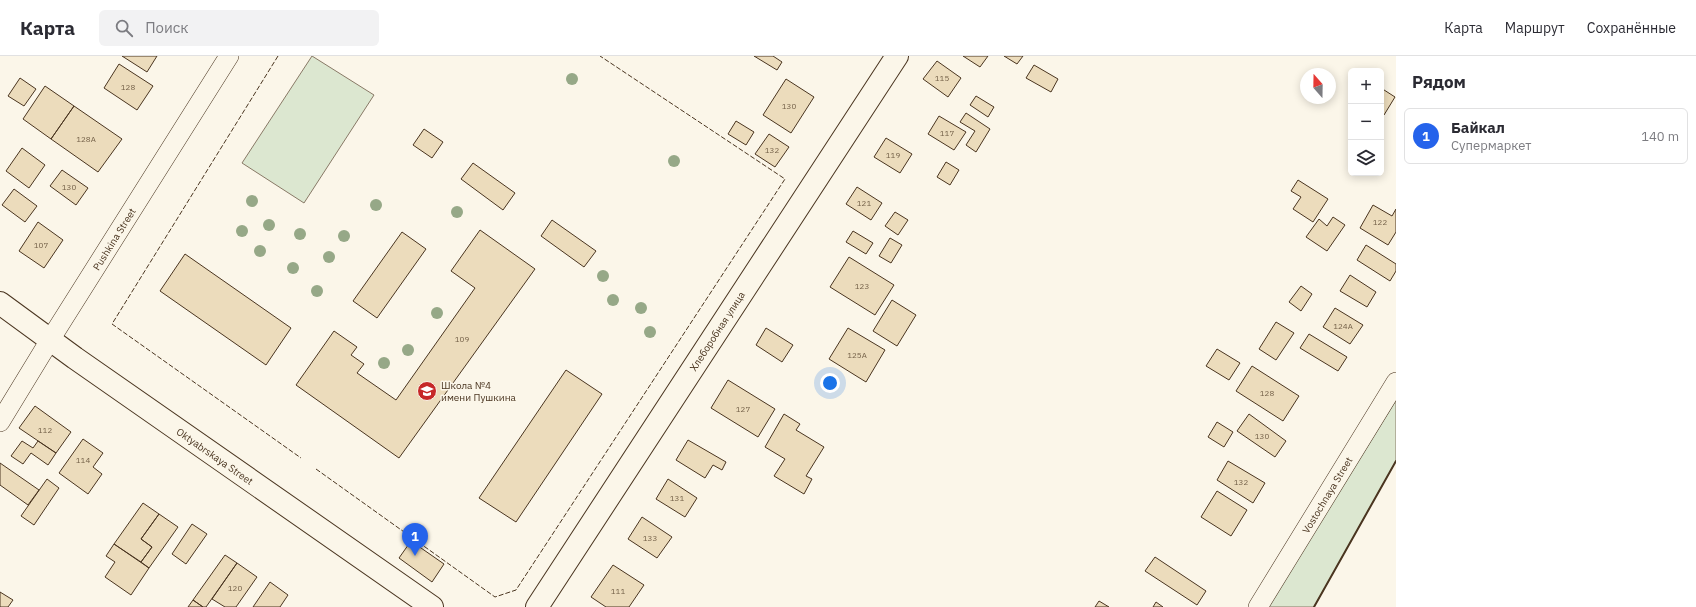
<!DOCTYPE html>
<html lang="ru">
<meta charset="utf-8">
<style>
:root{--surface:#fff;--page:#f2f2f3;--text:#2b2b33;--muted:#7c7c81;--line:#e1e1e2;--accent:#2563eb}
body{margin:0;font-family:"IBM Plex Sans",sans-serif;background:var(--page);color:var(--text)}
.controls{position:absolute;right:12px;top:12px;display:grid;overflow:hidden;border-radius:6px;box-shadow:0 2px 10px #0003}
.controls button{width:36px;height:36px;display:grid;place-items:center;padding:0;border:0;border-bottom:1px solid var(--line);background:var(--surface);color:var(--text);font:20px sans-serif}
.compass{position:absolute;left:1300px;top:12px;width:36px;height:36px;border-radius:50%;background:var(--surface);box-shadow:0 2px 10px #0003;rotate:340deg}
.you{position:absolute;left:830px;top:327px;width:14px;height:14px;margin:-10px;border:3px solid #fff;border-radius:50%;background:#1a73e8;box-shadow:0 0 0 6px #1a73e833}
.badge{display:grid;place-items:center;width:26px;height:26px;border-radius:50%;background:var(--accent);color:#fff;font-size:13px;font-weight:700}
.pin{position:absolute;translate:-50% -33px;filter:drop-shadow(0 1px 2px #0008)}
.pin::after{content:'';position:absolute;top:21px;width:14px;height:12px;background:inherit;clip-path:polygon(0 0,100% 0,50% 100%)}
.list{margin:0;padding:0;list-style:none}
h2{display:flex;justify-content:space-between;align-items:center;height:52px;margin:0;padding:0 16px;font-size:17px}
h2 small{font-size:13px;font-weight:400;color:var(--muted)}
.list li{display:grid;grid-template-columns:26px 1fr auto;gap:12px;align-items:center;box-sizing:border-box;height:56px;margin:0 8px 8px;padding:0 8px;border:1px solid var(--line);border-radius:6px}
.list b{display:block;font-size:15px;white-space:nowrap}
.list p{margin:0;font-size:13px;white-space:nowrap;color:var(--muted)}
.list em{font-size:13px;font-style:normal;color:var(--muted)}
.icon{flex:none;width:22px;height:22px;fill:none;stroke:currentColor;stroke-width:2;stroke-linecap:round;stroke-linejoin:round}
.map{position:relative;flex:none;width:1396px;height:551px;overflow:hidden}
header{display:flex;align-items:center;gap:24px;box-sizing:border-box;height:56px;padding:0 20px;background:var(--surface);border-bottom:1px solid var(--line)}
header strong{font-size:19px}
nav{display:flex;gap:22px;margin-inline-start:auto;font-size:14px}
.search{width:280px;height:36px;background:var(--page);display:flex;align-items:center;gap:10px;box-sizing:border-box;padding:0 14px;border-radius:6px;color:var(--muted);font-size:15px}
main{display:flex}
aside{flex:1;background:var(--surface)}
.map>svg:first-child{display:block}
.green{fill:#dce7d0;stroke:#887966}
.building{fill:#ecdcbc;stroke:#4a3520}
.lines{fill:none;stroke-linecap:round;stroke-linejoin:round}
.street-casing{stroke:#4a3520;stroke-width:20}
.secondary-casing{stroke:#4a3520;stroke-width:24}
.street{stroke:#fbf6e9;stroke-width:19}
.secondary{stroke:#fbf6e9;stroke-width:22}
.fence{stroke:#4a3520;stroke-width:1;stroke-dasharray:5 2;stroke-linecap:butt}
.wall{stroke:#4a3520;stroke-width:2}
.tree{fill:#96a887}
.labels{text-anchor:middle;stroke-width:3;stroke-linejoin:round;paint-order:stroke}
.number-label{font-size:8px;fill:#725f47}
.street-label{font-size:10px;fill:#4a3520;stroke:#fbf6e9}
.poi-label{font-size:10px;fill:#4a3520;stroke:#fbf6e9;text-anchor:start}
</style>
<header>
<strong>Карта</strong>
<div class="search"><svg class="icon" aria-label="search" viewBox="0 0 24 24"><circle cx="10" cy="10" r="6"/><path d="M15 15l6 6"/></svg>Поиск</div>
<nav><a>Карта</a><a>Маршрут</a><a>Сохранённые</a></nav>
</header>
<main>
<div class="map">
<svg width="1396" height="551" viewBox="0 0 1396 551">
<rect width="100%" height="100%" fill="#fbf6e9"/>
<path class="green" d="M 312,0 L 374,39 L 304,147 L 242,107 Z
M 1396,344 L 1396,405 L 1314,551 L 1268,551 Z"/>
<path class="building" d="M 122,0 L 157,0 L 147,16 Z
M 754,0 L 773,0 L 782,6 L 777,14 Z
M 963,0 L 988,0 L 980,11 Z
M 1004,0 L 1023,0 L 1017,8 Z
M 937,5 L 961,22 L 948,41 L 923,23 Z
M 119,8 L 153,30 L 137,54 L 104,32 Z
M 1034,9 L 1058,23 L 1051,36 L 1026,22 Z
M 20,22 L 36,33 L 24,50 L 8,40 Z
M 786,23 L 814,41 L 791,77 L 763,59 Z
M 45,30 L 74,50 L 51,83 L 23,63 Z
M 1381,32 L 1395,41 L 1384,59 L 1381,58 Z
M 976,40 L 994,51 L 988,61 L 970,49 Z
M 74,50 L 122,83 L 98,116 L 51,83 Z
M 966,57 L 990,73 L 976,96 L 966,89 L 975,75 L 960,66 Z
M 939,60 L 966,76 L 954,94 L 928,78 Z
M 736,65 L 754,76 L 746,89 L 728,78 Z
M 424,73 L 443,86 L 432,102 L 413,89 Z
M 769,78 L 789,91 L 775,111 L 755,98 Z
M 886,82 L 912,98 L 900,117 L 874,101 Z
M 22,92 L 45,109 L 29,132 L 6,115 Z
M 946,106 L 959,114 L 950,129 L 937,121 Z
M 473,107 L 515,137 L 503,154 L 461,123 Z
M 62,114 L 88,132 L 76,149 L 50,130 Z
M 1298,124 L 1328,143 L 1313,166 L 1293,153 L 1301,141 L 1291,135 Z
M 857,131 L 882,147 L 871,164 L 846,148 Z
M 14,133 L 37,150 L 25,166 L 2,149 Z
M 1373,149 L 1392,160 L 1396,153 L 1396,176 L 1388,189 L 1360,172 Z
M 895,156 L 908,164 L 898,179 L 885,170 Z
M 1333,161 L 1345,169 L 1327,195 L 1306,181 L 1319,163 L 1327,170 Z
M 552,164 L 596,195 L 584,211 L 541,180 Z
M 38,166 L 63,184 L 44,212 L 19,195 Z
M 480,174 L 535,213 L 399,402 L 296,329 L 334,275 L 357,291 L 351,299 L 364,308 L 357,317 L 396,344 L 475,232 L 451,215 Z
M 853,175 L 873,187 L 866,198 L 846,186 Z
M 402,176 L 426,193 L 377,262 L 353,245 Z
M 890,182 L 902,189 L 891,207 L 879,200 Z
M 1366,189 L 1396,208 L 1396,215 L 1390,225 L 1357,204 Z
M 185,198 L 291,272 L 266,309 L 160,235 Z
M 849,201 L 894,229 L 875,259 L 830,231 Z
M 1350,219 L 1376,236 L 1367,251 L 1340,235 Z
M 1301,230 L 1312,238 L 1301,255 L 1289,246 Z
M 892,244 L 916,259 L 897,290 L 873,275 Z
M 1335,252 L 1363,269 L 1350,288 L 1323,271 Z
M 1276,266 L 1294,277 L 1276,304 L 1259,293 Z
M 766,272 L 793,289 L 782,306 L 756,289 Z
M 848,272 L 885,294 L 866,326 L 829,303 Z
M 1309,278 L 1347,301 L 1338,315 L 1300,292 Z
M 1217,293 L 1240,307 L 1229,324 L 1206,310 Z
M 1252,310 L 1299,340 L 1283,365 L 1236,335 Z
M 566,314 L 602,338 L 516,466 L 479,442 Z
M 728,324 L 775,353 L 758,381 L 711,352 Z
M 35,350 L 71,376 L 56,397 L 19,372 Z
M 784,358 L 800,368 L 796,374 L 824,391 L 806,420 L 812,423 L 804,438 L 774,420 L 785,403 L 765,391 Z
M 1249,358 L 1286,385 L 1275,401 L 1237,375 Z
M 1217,366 L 1233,376 L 1224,391 L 1208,381 Z
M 83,383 L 103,397 L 93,411 L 102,418 L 88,438 L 59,417 Z
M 688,384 L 726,406 L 722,414 L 713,409 L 705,422 L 676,404 Z
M 22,385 L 33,392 L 38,385 L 56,397 L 48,409 L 31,397 L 23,408 L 11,400 Z
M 1228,405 L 1265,427 L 1253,447 L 1217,424 Z
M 0,407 L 39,434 L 28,449 L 0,429 Z
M 47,423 L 59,432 L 34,469 L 21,460 Z
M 668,423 L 697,442 L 685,461 L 656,443 Z
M 1217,435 L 1247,454 L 1231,480 L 1201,461 Z
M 143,447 L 159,458 L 141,483 L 152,491 L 141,506 L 114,488 Z
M 159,458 L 178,471 L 149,512 L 141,506 L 152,491 L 141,483 Z
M 642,461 L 672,481 L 657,502 L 628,483 Z
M 192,468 L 207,478 L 186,508 L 172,498 Z
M 411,485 L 444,508 L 432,526 L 399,502 Z
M 114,488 L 149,512 L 131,539 L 105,521 L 115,506 L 106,500 Z
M 225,499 L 237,507 L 206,551 L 203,551 L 193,544 Z
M 1155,501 L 1206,535 L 1197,549 L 1145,515 Z
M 237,507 L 257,521 L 236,551 L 225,551 L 212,543 Z
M 613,509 L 644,529 L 629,551 L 606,551 L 591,541 Z
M 270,526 L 288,539 L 280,551 L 253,551 Z
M 0,536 L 13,544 L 8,551 L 0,551 Z
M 193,544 L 203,551 L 188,551 Z
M 1099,545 L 1109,551 L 1095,551 Z
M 1156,546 L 1163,551 L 1153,551 Z"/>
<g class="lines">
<g class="street-casing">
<path id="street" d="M 0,366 L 50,284 L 229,0
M 1258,551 L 1396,326"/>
</g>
<g class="secondary-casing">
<path id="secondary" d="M 0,247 L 75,302 L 432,551
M 537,551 L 897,0"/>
</g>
<use href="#street" class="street"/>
<use href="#secondary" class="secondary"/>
<path class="fence" d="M 278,0 L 112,268 L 301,402
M 316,413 L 495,541 L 516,534 L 785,123 L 600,0"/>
<path class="wall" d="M 1314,551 L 1396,405"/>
</g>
<g class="tree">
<circle cx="572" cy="23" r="6"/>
<circle cx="674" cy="105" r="6"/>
<circle cx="252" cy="145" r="6"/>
<circle cx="376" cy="149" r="6"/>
<circle cx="457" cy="156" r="6"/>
<circle cx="269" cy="169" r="6"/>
<circle cx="242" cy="175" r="6"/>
<circle cx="300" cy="178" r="6"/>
<circle cx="344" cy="180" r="6"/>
<circle cx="260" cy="195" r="6"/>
<circle cx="329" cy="201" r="6"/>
<circle cx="293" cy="212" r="6"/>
<circle cx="603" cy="220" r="6"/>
<circle cx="317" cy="235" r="6"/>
<circle cx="613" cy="244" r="6"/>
<circle cx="641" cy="252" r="6"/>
<circle cx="437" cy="257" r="6"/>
<circle cx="650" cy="276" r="6"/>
<circle cx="408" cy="294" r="6"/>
<circle cx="384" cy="307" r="6"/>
</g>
<defs>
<g id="school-disc" transform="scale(1)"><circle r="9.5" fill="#c62828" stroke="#fbf6e9"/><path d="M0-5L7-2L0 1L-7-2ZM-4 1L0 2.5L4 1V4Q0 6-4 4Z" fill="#fff"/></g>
</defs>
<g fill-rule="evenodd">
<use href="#school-disc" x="427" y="335"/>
</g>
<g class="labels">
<g class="number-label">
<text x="942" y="25">115</text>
<text x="128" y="34">128</text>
<text x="789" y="53">130</text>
<text x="947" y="80">117</text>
<text x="86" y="86">128А</text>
<text x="772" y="97">132</text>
<text x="893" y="102">119</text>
<text x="69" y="134">130</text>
<text x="864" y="150">121</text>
<text x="1380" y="169">122</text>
<text x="41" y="192">107</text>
<text x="862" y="233">123</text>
<text x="1343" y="273">124А</text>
<text x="462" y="286">109</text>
<text x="857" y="302">125А</text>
<text x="1267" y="340">128</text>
<text x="743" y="356">127</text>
<text x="45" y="377">112</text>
<text x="1262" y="383">130</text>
<text x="83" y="407">114</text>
<text x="1241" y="429">132</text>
<text x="677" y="445">131</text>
<text x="650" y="485">133</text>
<text x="235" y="535">120</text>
<text x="618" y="538">111</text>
</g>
<g class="street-label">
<text transform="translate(114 183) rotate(-58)" y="4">Pushkina Street</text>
<text transform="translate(717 275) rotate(-57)" y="4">Хлеборобная улица</text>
<text transform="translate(215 400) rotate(35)" y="4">Oktyabrskaya Street</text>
<text transform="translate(1327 439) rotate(-59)" y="4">Vostochnaya Street</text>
</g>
<g class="poi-label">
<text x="441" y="333">Школа №4<tspan x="441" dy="12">имени Пушкина</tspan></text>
</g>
</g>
</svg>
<div class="controls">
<button>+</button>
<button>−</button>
<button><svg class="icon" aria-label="layers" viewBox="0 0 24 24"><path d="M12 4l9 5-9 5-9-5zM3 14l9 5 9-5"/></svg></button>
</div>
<svg class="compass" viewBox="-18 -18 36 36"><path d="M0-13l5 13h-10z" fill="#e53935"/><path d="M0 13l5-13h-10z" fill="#7c7c81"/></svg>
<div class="you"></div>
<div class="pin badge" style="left:415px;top:500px">1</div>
</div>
<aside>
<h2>Рядом<small></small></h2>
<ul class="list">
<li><span class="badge">1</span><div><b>Байкал</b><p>Супермаркет</p></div><em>140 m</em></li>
</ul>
</aside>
</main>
